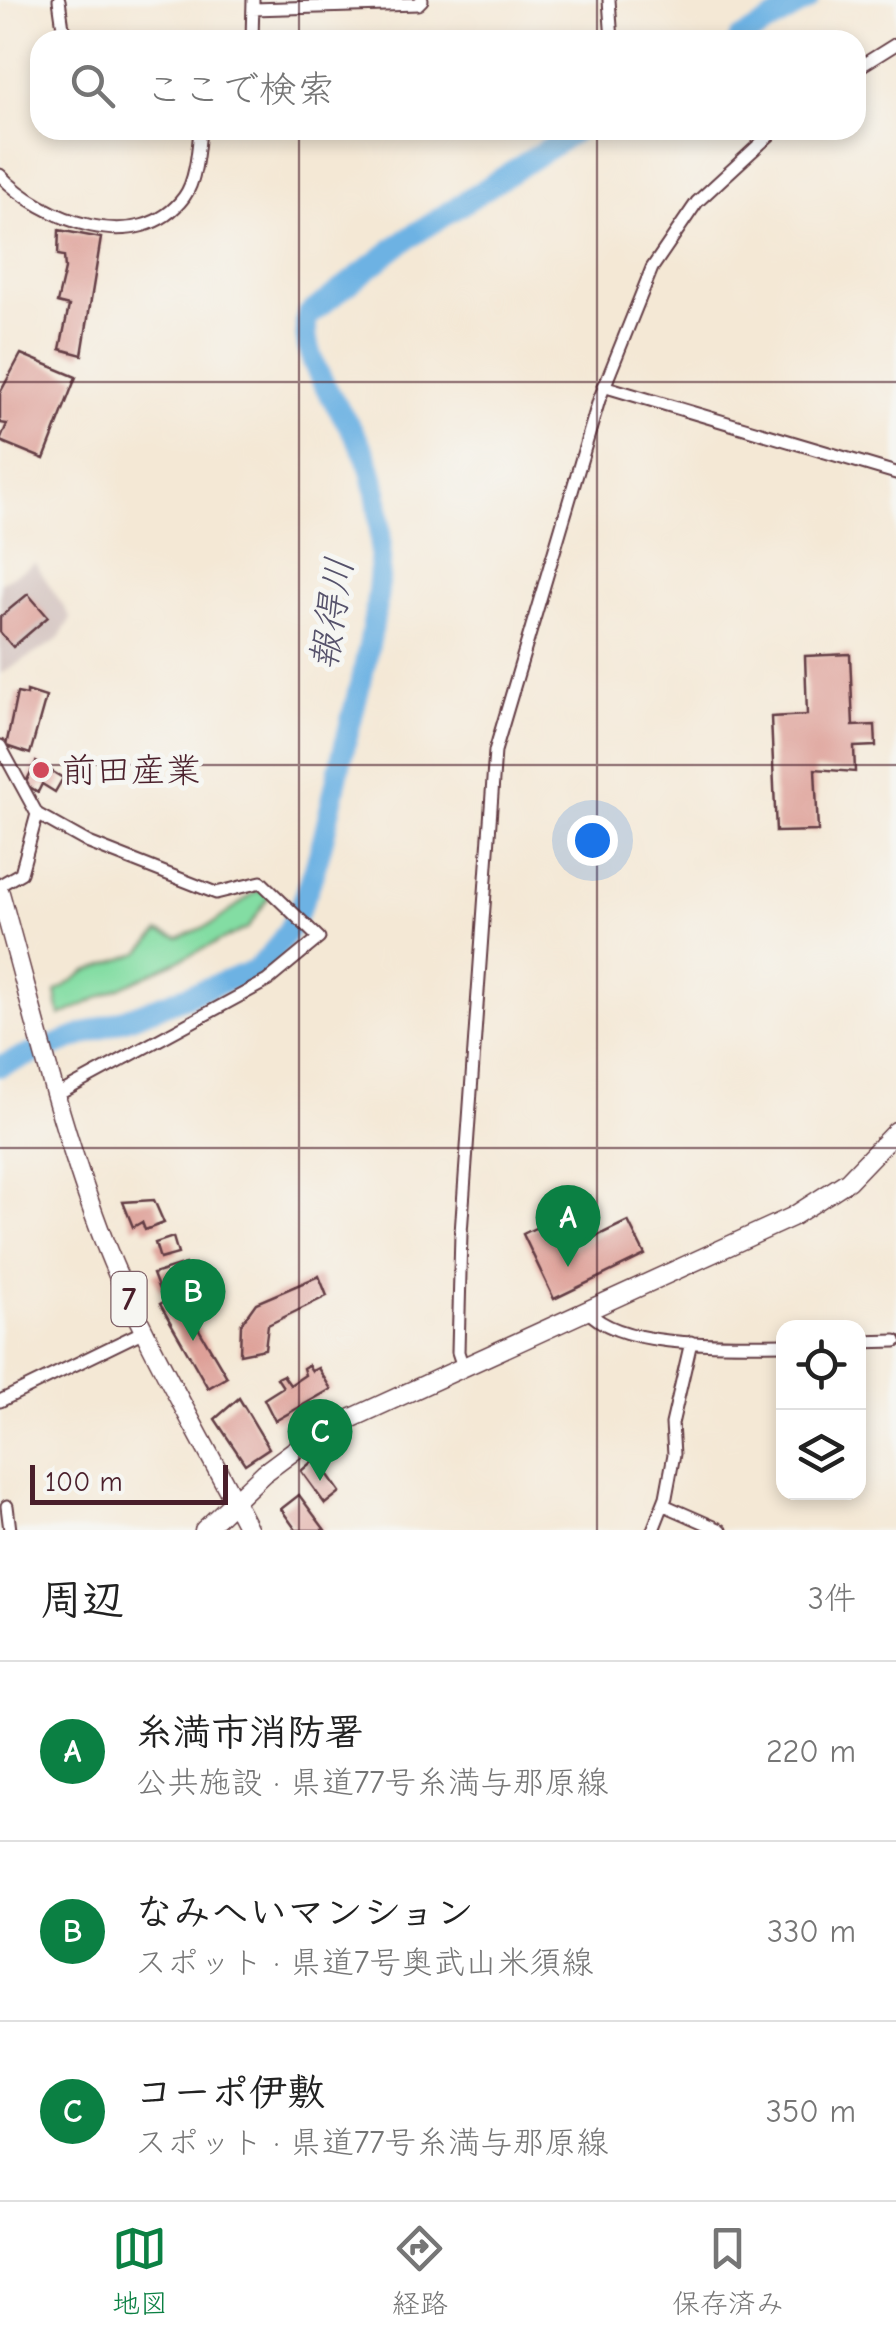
<!DOCTYPE html>
<html lang="ja">
<meta charset="utf-8">
<style>
:root{--surface:#fff;--page:#f6f6f6;--text:#222;--muted:#767676;--line:#e0e0e0;--accent:#0b8043}
body{margin:0;font-family:"Comic Neue","Klee One",sans-serif;background:var(--page);color:var(--text)}
.controls{position:absolute;right:30px;bottom:30px;display:grid;overflow:hidden;border-radius:20px;box-shadow:0 5px 15px #0003}
.controls button{width:90px;height:90px;display:grid;place-items:center;padding:0;border:0;border-bottom:2px solid var(--line);background:var(--surface);color:var(--text);font:50px sans-serif}
.scale{position:absolute;left:30px;bottom:25px;width:198px;box-sizing:border-box;padding-left:10px;border:5px solid #4a1f2b;border-top:0;font-size:28px;line-height:35px;white-space:nowrap;color:#4a1f2b;-webkit-text-stroke:8px #f6f6f2;paint-order:stroke}
.you{position:absolute;left:592px;top:840px;width:35px;height:35px;margin:-25px;border:8px solid #fff;border-radius:50%;background:#1a73e8;box-shadow:0 0 0 15px #1a73e833}
.badge{display:grid;place-items:center;width:65px;height:65px;border-radius:50%;background:var(--accent);color:#fff;font-size:32px;font-weight:700}
.pin{position:absolute;translate:-50% -82px;filter:drop-shadow(0 2px 5px #0008)}
.pin::after{content:'';position:absolute;top:52px;width:35px;height:30px;background:inherit;clip-path:polygon(0 0,100% 0,50% 100%)}
.list{margin:0;padding:0;list-style:none}
h2{display:flex;justify-content:space-between;align-items:center;height:130px;margin:0;padding:0 40px;font-size:42px}
h2 small{font-size:32px;font-weight:400;color:var(--muted)}
.list li{display:grid;grid-template-columns:65px 1fr auto;gap:30px;align-items:center;box-sizing:border-box;height:180px;padding:0 40px;border-top:2px solid var(--line)}
.list b{display:block;font-size:38px;white-space:nowrap}
.list p{margin:0;font-size:32px;white-space:nowrap;color:var(--muted)}
.list em{font-size:32px;font-style:normal;color:var(--muted)}
.icon{flex:none;width:55px;height:55px;fill:none;stroke:currentColor;stroke-width:2;stroke-linecap:round;stroke-linejoin:round}
.map{position:relative;flex:none;width:896px;height:1530px;overflow:hidden}
.search{position:absolute;background:var(--surface);box-shadow:0 5px 15px #0003;left:30px;right:30px;top:30px;height:110px;display:flex;align-items:center;gap:25px;box-sizing:border-box;padding:0 35px;border-radius:30px;color:var(--muted);font-size:38px}
.sheet{height:670px;background:var(--surface)}
nav{display:flex;justify-content:space-around;align-items:center;box-sizing:border-box;height:140px;border-top:2px solid var(--line);background:var(--surface);font-size:28px;color:var(--muted)}
nav a{display:grid;justify-items:center;gap:5px}
nav .on{color:var(--accent)}
.map>svg:first-child{display:block}
.industrial{fill:#d1c0bc}
.green{fill:#83dda3;stroke:#667e67;stroke-width:2.5}
.lines{fill:none;stroke-linecap:round;stroke-linejoin:round}
.river{stroke:#6db2e3;stroke-width:22}
.building{fill:#dea098}
.minor-casing{stroke:#643d44;stroke-width:15}
.primary-casing{stroke:#643d44;stroke-width:21}
.minor{stroke:#fff;stroke-width:11}
.primary{stroke:#fff;stroke-width:18}
.grid{fill:none;stroke:#4a1f2b;stroke-width:2.5;stroke-opacity:0.55}
.poi-dot{fill:#d1495b;stroke:#f6f6f2;stroke-width:4}
.labels{text-anchor:middle;stroke-width:10;stroke-linejoin:round;paint-order:stroke}
.shield{fill:#f6f6f2;stroke:#7e6067;stroke-width:2.5}
.shield-label{font-size:32px;font-weight:bold;fill:#4a1f2b}
.poi-label{font-size:35px;fill:#4a1f2b;stroke:#f6f6f2;text-anchor:start}
.water-label{font-size:38px;font-style:italic;fill:#56526b;stroke:#f6f6f2}
</style>
<div class="map">
<svg width="896" height="1530" viewBox="0 0 896 1530">
<rect width="100%" height="100%" fill="#f6f6f2"/>
<filter id="ink" filterUnits="userSpaceOnUse"><feTurbulence type="fractalNoise" baseFrequency=".01" numOctaves="2"/><feDisplacementMap in="SourceGraphic" scale="20" xChannelSelector="R" yChannelSelector="G"/><feConvolveMatrix kernelMatrix="1 2 1 2 8 2 1 2 1" color-interpolation-filters="sRGB"/></filter>
<filter id="wash" filterUnits="userSpaceOnUse"><feTurbulence type="fractalNoise" baseFrequency=".0048" numOctaves="4" result="noise"/><feDisplacementMap in="SourceGraphic" scale="40" xChannelSelector="R" yChannelSelector="G"/><feGaussianBlur stdDeviation="2.25" result="paint"/><feColorMatrix in="noise" values="0 0 0 0 0 0 0 0 0 0 0 0 0 0 0 0 0 1.4 0 .05"/><feComposite in="paint" operator="in"/></filter>
<g filter="url(#wash)">
<rect width="100%" height="100%" fill="#f4e8d5"/>
<path class="industrial" d="M 35,563 L 71,618 L 58,640 L 0,674 L 0,583 Z"/>
<path class="green" d="M 258,890 L 270,895 L 248,928 L 60,1016 L 56,992 L 87,971 L 140,953 L 159,932 L 179,938 L 214,923 Z"/>
<g class="lines">
<path class="river" d="M 739,40 L 808,0
M 0,1066 L 253,971 C 311,926 324,832 340,765 C 362,672 397,570 372,474 C 359,422 297,371 307,316 L 401,243 L 577,130"/>
</g>
<g id="blocks">
<path class="building" d="M 59,230 L 101,238 L 82,355 L 60,349 L 69,306 L 57,303 L 65,269 L 64,256 L 58,255 Z
M 21,354 L 76,377 L 44,459 L 0,441 L 7,424 L 0,423 L 0,393 Z
M 28,594 L 48,617 L 13,647 L 0,632 L 0,617 Z
M 850,654 L 853,726 L 875,725 L 876,746 L 854,747 L 855,772 L 815,769 L 818,831 L 776,832 L 771,717 L 807,715 L 805,656 Z
M 27,691 L 46,697 L 30,754 L 6,746 L 17,693 L 27,695 Z
M 36,762 L 63,778 L 55,792 L 42,784 L 38,792 L 25,784 Z
M 154,1200 L 164,1223 L 145,1230 L 142,1222 L 133,1227 L 123,1202 Z
M 570,1217 L 577,1233 L 568,1238 L 572,1248 L 628,1221 L 645,1255 L 554,1299 L 523,1234 L 556,1218 L 558,1223 Z
M 173,1237 L 178,1254 L 160,1259 L 155,1243 Z
M 185,1264 L 190,1280 L 159,1290 L 153,1274 Z
M 319,1276 L 327,1296 L 268,1325 L 265,1349 L 240,1354 L 241,1324 L 256,1303 Z
M 178,1294 L 227,1377 L 208,1388 L 160,1304 Z
M 308,1365 L 312,1371 L 318,1368 L 331,1389 L 275,1421 L 264,1399 L 283,1387 L 277,1378 L 283,1375 L 290,1385 L 305,1375 L 303,1368 Z
M 239,1398 L 269,1448 L 245,1464 L 215,1419 Z
M 316,1458 L 340,1492 L 325,1504 L 301,1471 Z
M 299,1495 L 325,1530 L 296,1530 L 281,1509 Z"/>
</g>
</g>
<g filter="url(#ink)">
<use href="#blocks" fill-opacity="0" stroke="#643d44" stroke-width="2.5"/>
<g class="lines">
<g class="minor-casing">
<path id="minor" d="M 59,0 L 63,28 L 72,37 L 135,40
M 609,0 L 612,40
M 253,9 L 418,4 L 422,0
M 252,40 L 253,0
M 856,69 L 896,44
M 0,175 C 42,220 139,258 184,197 C 196,181 198,150 200,130
M 603,386 L 896,473
M 0,746 L 37,814 L 21,873 L 0,885
M 37,814 L 89,843 L 216,893 L 261,882 L 319,938 L 267,981 L 57,1095
M 588,1311 C 621,1350 735,1344 784,1344
M 858,1342 L 896,1341
M 463,1367 L 458,1352 L 461,1233 L 495,751 L 599,400 L 652,268 L 697,202 L 775,130
M 0,1401 L 144,1331
M 664,1505 L 721,1530
M 7,1506 L 10,1530
M 653,1530 L 666,1497 L 674,1454 L 672,1424 L 691,1342"/>
</g>
<g class="primary-casing">
<path id="primary" d="M 0,893 C 33,1010 61,1131 105,1244 C 144,1343 201,1435 249,1530
M 204,1530 L 264,1473 L 315,1435 L 792,1217 L 848,1181 L 896,1131"/>
</g>
<use href="#minor" class="minor"/>
<use href="#primary" class="primary"/>
</g>
</g>
<path class="grid" d="M 299,0 L 299,40M 597,0 L 597,40M 299,130 L 299,1530M 597,130 L 597,1530M 0,382 L 896,382M 0,765 L 896,765M 0,1148 L 896,1148"/>
<circle class="poi-dot" cx="41" cy="770" r="10"/>
<g class="labels">
<rect class="shield" x="111.5" y="1272" width="35" height="54" rx="8"/>
<g class="shield-label">
<text x="129" y="1310">7</text>
</g>
<g class="poi-label">
<text x="61" y="782">前田産業</text>
</g>
<g class="water-label">
<text transform="translate(331 614) rotate(-81)" y="13">報得川</text>
</g>
</g>
</svg>
<div class="controls">
<button><svg class="icon" aria-label="locate" viewBox="0 0 24 24"><circle cx="12" cy="12" r="6"/><path d="M12 2v4M12 18v4M2 12h4M18 12h4"/></svg></button>
<button><svg class="icon" aria-label="layers" viewBox="0 0 24 24"><path d="M12 4l9 5-9 5-9-5zM3 14l9 5 9-5"/></svg></button>
</div>
<div class="scale">100 m</div>
<div class="you"></div>
<div class="pin badge" style="left:568px;top:1267px">A</div>
<div class="pin badge" style="left:193px;top:1341px">B</div>
<div class="pin badge" style="left:320px;top:1481px">C</div>
<div class="search"><svg class="icon" aria-label="search" viewBox="0 0 24 24"><circle cx="10" cy="10" r="6"/><path d="M15 15l6 6"/></svg>ここで検索</div>
</div>
<section class="sheet">
<h2>周辺<small>3件</small></h2>
<ul class="list">
<li><span class="badge">A</span><div><b>糸満市消防署</b><p>公共施設 · 県道77号糸満与那原線</p></div><em>220 m</em></li>
<li><span class="badge">B</span><div><b>なみへいマンション</b><p>スポット · 県道7号奥武山米須線</p></div><em>330 m</em></li>
<li><span class="badge">C</span><div><b>コーポ伊敷</b><p>スポット · 県道77号糸満与那原線</p></div><em>350 m</em></li>
</ul>
</section>
<nav>
<a class="on"><svg class="icon" aria-label="map" viewBox="0 0 24 24"><path d="M3 6l6-2 6 2 6-2v14l-6 2-6-2-6 2zM9 4v14M15 6v14"/></svg>地図</a>
<a><svg class="icon" aria-label="directions" viewBox="0 0 24 24"><path d="M12 3l9 9-9 9-9-9zM9 14v-3h6M13 9l2 2-2 2"/></svg>経路</a>
<a><svg class="icon" aria-label="saved" viewBox="0 0 24 24"><path d="M7 4h10v16l-5-4-5 4z"/></svg>保存済み</a>
</nav>
